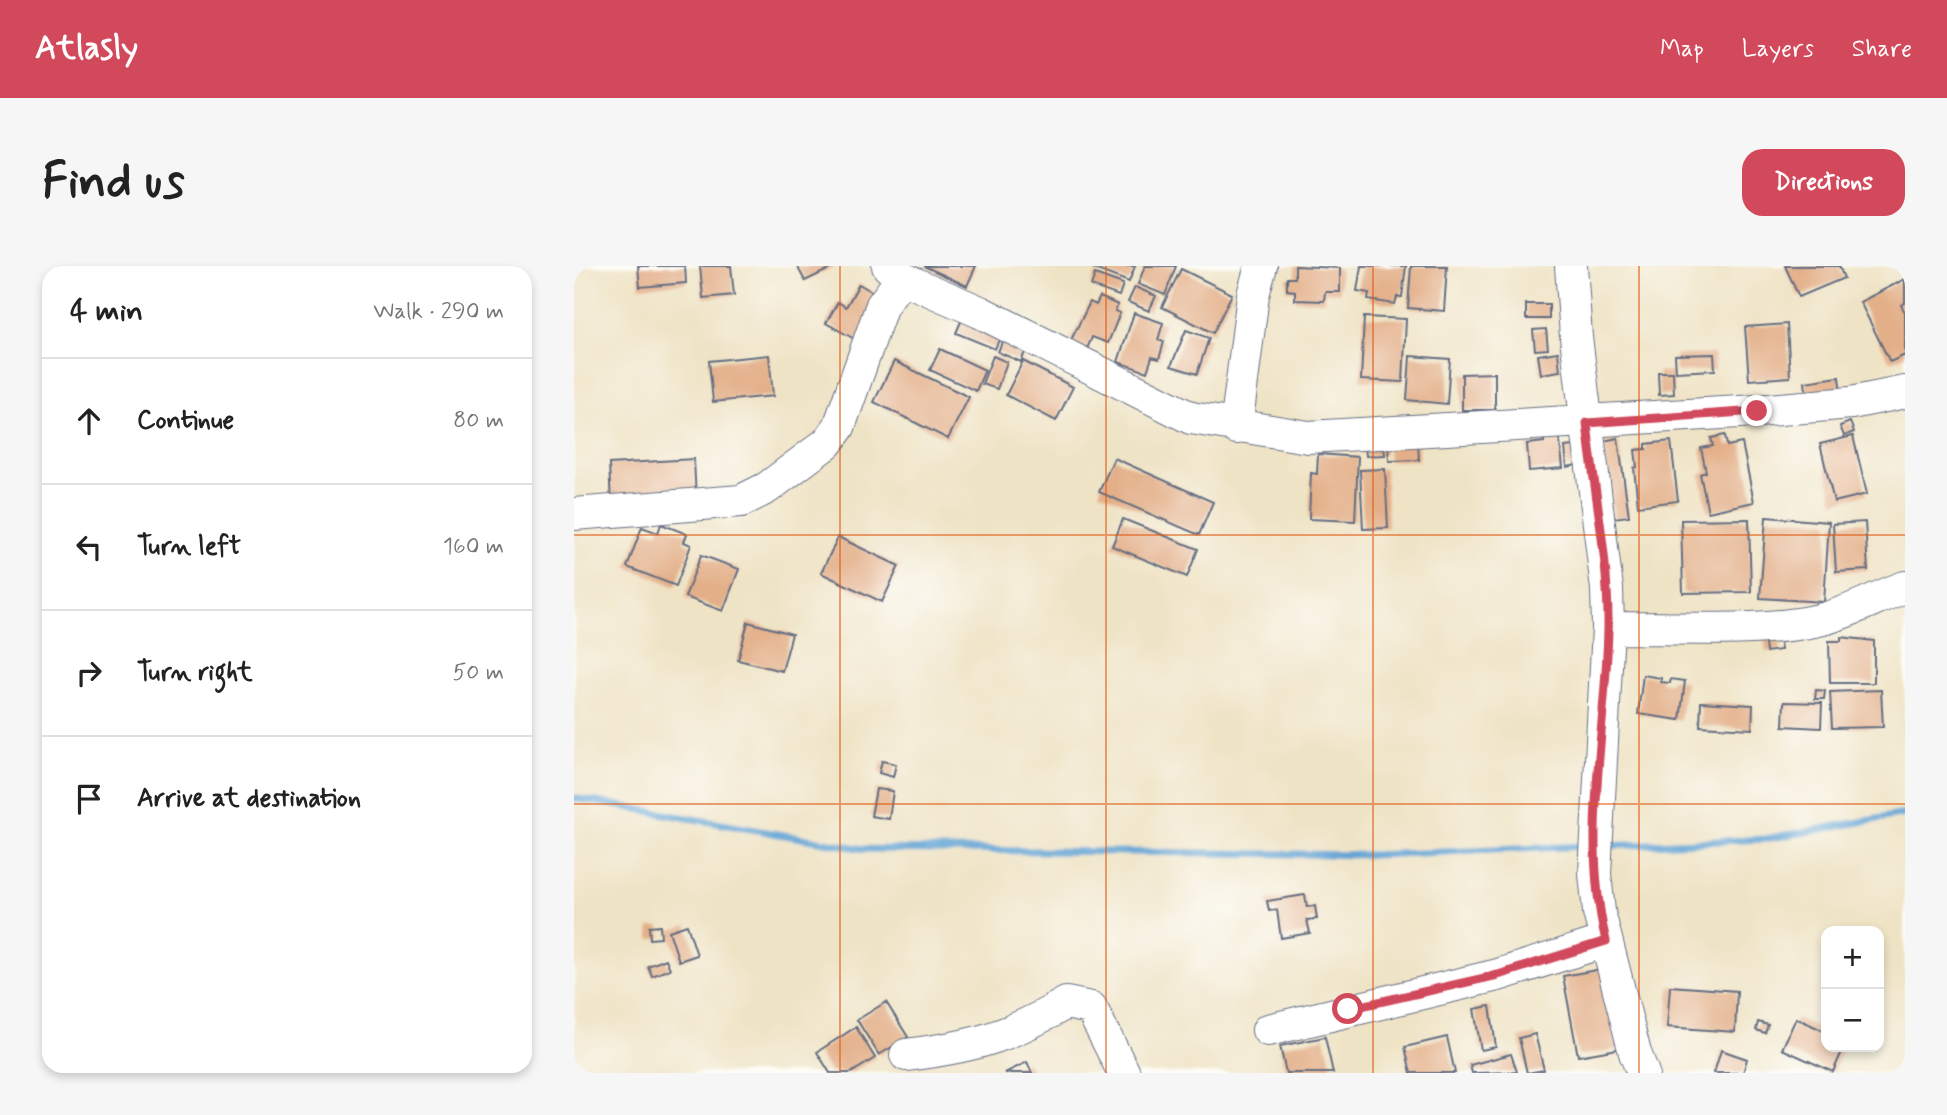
<!DOCTYPE html>
<meta charset="utf-8">
<style>
:root{--surface:#fff;--page:#f6f6f6;--text:#222;--muted:#767676;--line:#e0e0e0;--accent:#d1495b}
body{margin:0;font-family:Mynerve,sans-serif;background:var(--page);color:var(--text)}
.controls{position:absolute;right:21px;bottom:21px;display:grid;overflow:hidden;border-radius:14px;box-shadow:0 4px 10px #0003}
.controls button{width:63px;height:63px;display:grid;place-items:center;padding:0;border:0;border-bottom:2px solid var(--line);background:var(--surface);color:var(--text);font:35px sans-serif}
.stop{position:absolute;width:21px;height:21px;margin:-16px;border:5px solid #d1495b;border-radius:50%;background:#fff}
.stop.end{background:#d1495b;border-color:#fff;box-shadow:0 2px 7px #0008}
.list{margin:0;padding:0;list-style:none}
h2{display:flex;justify-content:space-between;align-items:center;height:91px;margin:0;padding:0 28px;font-size:30px}
h2 small{font-size:23px;font-weight:400;color:var(--muted)}
.list li{display:grid;grid-template-columns:46px 1fr auto;gap:21px;align-items:center;box-sizing:border-box;height:126px;padding:0 28px;border-top:2px solid var(--line)}
.list b{display:block;font-size:26px;white-space:nowrap}
.list em{font-size:23px;font-style:normal;color:var(--muted)}
.icon{flex:none;width:38px;height:38px;fill:none;stroke:currentColor;stroke-width:2;stroke-linecap:round;stroke-linejoin:round}
.map{position:relative;flex:none;width:1331px;height:807px;overflow:hidden;border-radius:21px}
header{display:flex;align-items:center;gap:42px;box-sizing:border-box;height:98px;padding:0 35px;background:var(--accent);color:#fff}
header strong{font-size:33px}
nav{display:flex;gap:38px;margin-inline-start:auto;font-size:24px}
.intro{display:flex;align-items:center;justify-content:space-between;box-sizing:border-box;height:168px;padding:0 42px}
h1{margin:0;font-size:49px}
.button{padding:18px 32px;border-radius:21px;background:var(--accent);color:#fff;font-size:24px;font-weight:700}
main{display:flex;gap:42px;padding:0 42px}
aside{flex:1;background:var(--surface);border-radius:21px;box-shadow:0 4px 10px #0003}
.map>svg:first-child{display:block}
.lines{fill:none;stroke-linecap:round;stroke-linejoin:round}
.stream{stroke:#5fa2d3;stroke-width:7}
.building{fill:#e3af88}
.minor-casing{stroke:#656e82;stroke-width:34}
.minor{stroke:#fff;stroke-width:32}
.route{stroke:#d1495b;stroke-width:9}
.grid{fill:none;stroke:#de5710;stroke-width:2;stroke-opacity:0.55}
</style>
<header>
<strong>Atlasly</strong>
<nav><a>Map</a><a>Layers</a><a>Share</a></nav>
</header>
<div class="intro"><h1>Find us</h1><a class="button">Directions</a></div>
<main>
<aside>
<h2>4 min<small>Walk · 290 m</small></h2>
<ul class="list">
<li><svg class="icon" aria-label="ahead" viewBox="0 0 24 24"><path d="M12 20V5M6 11l6-6 6 6"/></svg><div><b>Continue</b></div><em>80 m</em></li>
<li><svg class="icon" aria-label="left" viewBox="0 0 24 24"><path d="M17 20v-9H6M10 6l-5 5 5 5"/></svg><div><b>Turn left</b></div><em>160 m</em></li>
<li><svg class="icon" aria-label="right" viewBox="0 0 24 24"><path d="M7 20v-9h11M14 6l5 5-5 5"/></svg><div><b>Turn right</b></div><em>50 m</em></li>
<li><svg class="icon" aria-label="arrive" viewBox="0 0 24 24"><path d="M6 21V4h12l-3 4 3 4H6"/></svg><div><b>Arrive at destination</b></div></li>
</ul>
</aside>
<div class="map">
<svg width="1331" height="807" viewBox="0 0 1331 807">
<rect width="100%" height="100%" fill="#fdfcf7"/>
<filter id="ink" filterUnits="userSpaceOnUse"><feTurbulence type="fractalNoise" baseFrequency=".0143" numOctaves="2"/><feDisplacementMap in="SourceGraphic" scale="14" xChannelSelector="R" yChannelSelector="G"/><feConvolveMatrix kernelMatrix="1 2 1 2 8 2 1 2 1" color-interpolation-filters="sRGB"/></filter>
<filter id="wash" filterUnits="userSpaceOnUse"><feTurbulence type="fractalNoise" baseFrequency=".00686" numOctaves="4" result="noise"/><feDisplacementMap in="SourceGraphic" scale="28" xChannelSelector="R" yChannelSelector="G"/><feGaussianBlur stdDeviation="1.57" result="paint"/><feColorMatrix in="noise" values="0 0 0 0 0 0 0 0 0 0 0 0 0 0 0 0 0 1.4 0 .05"/><feComposite in="paint" operator="in"/></filter>
<g filter="url(#wash)">
<rect width="100%" height="100%" fill="#efe3c5"/>
<g class="lines">
<path class="stream" d="M 0,532 L 290,583 L 798,589 L 1014,580
M 1030,580 L 1191,573 L 1331,548"/>
</g>
<g id="blocks">
<path class="building" d="M 64,0 L 111,0 L 112,17 L 66,21 Z
M 126,0 L 157,0 L 160,29 L 129,32 Z
M 223,0 L 262,0 L 231,15 Z
M 350,0 L 402,0 L 393,20 Z
M 521,0 L 561,0 L 555,16 L 520,3 Z
M 571,0 L 602,0 L 591,29 L 564,18 Z
M 721,0 L 766,2 L 766,26 L 751,26 L 750,35 L 721,34 L 721,25 L 713,24 L 713,12 L 721,12 Z
M 787,0 L 832,0 L 828,31 L 823,31 L 821,38 L 794,34 L 795,27 L 783,25 Z
M 837,0 L 873,0 L 870,45 L 834,42 Z
M 1211,0 L 1265,0 L 1270,12 L 1225,31 Z
M 607,3 L 658,28 L 639,67 L 588,41 Z
M 521,8 L 549,18 L 545,30 L 517,20 Z
M 1331,13 L 1331,37 L 1327,39 L 1331,46 L 1331,89 L 1316,96 L 1286,36 Z
M 285,18 L 309,32 L 284,75 L 252,57 L 264,36 L 272,41 Z
M 561,21 L 582,30 L 575,45 L 554,36 Z
M 526,31 L 544,39 L 541,45 L 546,47 L 534,77 L 518,71 L 513,83 L 496,76 L 516,36 L 522,39 Z
M 952,38 L 975,38 L 975,53 L 952,53 Z
M 560,47 L 589,57 L 584,74 L 590,76 L 585,93 L 578,91 L 573,106 L 544,96 Z
M 790,51 L 832,53 L 829,116 L 787,114 Z
M 388,53 L 427,69 L 421,83 L 382,67 Z
M 1213,58 L 1216,111 L 1175,114 L 1171,61 Z
M 972,63 L 974,83 L 961,84 L 959,64 Z
M 612,64 L 635,72 L 623,108 L 597,100 Z
M 431,69 L 454,79 L 447,96 L 424,86 Z
M 366,83 L 411,104 L 402,125 L 356,104 Z
M 984,86 L 986,105 L 967,108 L 964,89 Z
M 1140,88 L 1141,104 L 1102,106 L 1101,89 Z
M 195,89 L 199,130 L 139,136 L 135,95 Z
M 419,90 L 433,96 L 423,123 L 408,118 Z
M 836,90 L 876,93 L 873,138 L 833,134 Z
M 320,95 L 395,131 L 374,173 L 300,136 Z
M 449,95 L 499,121 L 482,155 L 432,129 Z
M 1084,106 L 1099,106 L 1100,128 L 1085,129 Z
M 921,107 L 921,144 L 888,144 L 888,108 Z
M 1265,111 L 1267,128 L 1233,132 L 1231,116 Z
M 1276,156 L 1280,166 L 1270,170 L 1266,160 Z
M 985,166 L 989,202 L 955,205 L 953,178 L 970,176 L 970,168 Z
M 1151,169 L 1153,180 L 1168,177 L 1180,236 L 1134,246 L 1126,208 L 1132,206 L 1127,182 L 1139,180 L 1137,172 Z
M 1279,170 L 1293,228 L 1260,236 L 1246,178 Z
M 1044,172 L 1055,250 L 1040,252 L 1029,175 Z
M 1097,175 L 1104,235 L 1064,240 L 1060,202 L 1063,201 L 1061,184 L 1072,183 L 1072,178 Z
M 844,176 L 845,194 L 815,195 L 814,177 Z
M 810,179 L 811,189 L 792,190 L 791,180 Z
M 1000,180 L 1003,199 L 993,201 L 991,181 Z
M 744,188 L 784,191 L 781,255 L 735,253 L 737,207 L 743,208 Z
M 540,192 L 639,236 L 625,269 L 525,226 Z
M 120,193 L 122,234 L 37,238 L 35,198 Z
M 811,203 L 814,262 L 789,263 L 786,204 Z
M 1192,251 L 1255,256 L 1250,336 L 1186,332 Z
M 549,253 L 624,283 L 613,311 L 538,280 Z
M 1175,253 L 1177,326 L 1109,327 L 1107,254 Z
M 1291,256 L 1294,304 L 1262,306 L 1259,258 Z
M 87,258 L 113,268 L 110,276 L 117,279 L 102,320 L 53,301 L 68,261 L 84,267 Z
M 264,271 L 325,300 L 308,336 L 247,307 Z
M 127,289 L 165,303 L 149,345 L 111,331 Z
M 174,356 L 218,368 L 208,405 L 164,394 Z
M 1205,368 L 1207,384 L 1192,386 L 1190,370 Z
M 1267,371 L 1300,375 L 1300,417 L 1256,417 L 1255,375 L 1267,375 Z
M 1069,409 L 1087,412 L 1087,416 L 1096,417 L 1097,413 L 1111,415 L 1106,454 L 1064,448 Z
M 1242,424 L 1251,425 L 1250,433 L 1241,433 Z
M 1307,424 L 1309,461 L 1258,462 L 1256,426 Z
M 1127,436 L 1179,439 L 1178,463 L 1126,460 Z
M 1210,436 L 1248,437 L 1247,462 L 1209,460 Z
M 308,495 L 322,498 L 319,511 L 305,507 Z
M 302,523 L 319,525 L 315,553 L 297,550 Z
M 731,629 L 733,641 L 741,640 L 743,653 L 733,654 L 736,667 L 707,672 L 703,644 L 695,645 L 693,635 Z
M 113,659 L 123,689 L 105,695 L 95,665 Z
M 86,660 L 87,672 L 76,673 L 75,661 Z
M 92,693 L 96,703 L 78,710 L 74,700 Z
M 1028,703 L 1044,783 L 1004,790 L 989,710 Z
M 1096,720 L 1163,725 L 1161,766 L 1093,761 Z
M 312,736 L 334,771 L 305,789 L 283,754 Z
M 916,740 L 922,781 L 907,784 L 900,743 Z
M 1222,752 L 1252,766 L 1252,781 L 1270,781 L 1259,806 L 1208,783 Z
M 1184,756 L 1194,759 L 1191,767 L 1182,764 Z
M 282,761 L 301,792 L 277,807 L 256,807 L 243,786 Z
M 961,768 L 970,804 L 953,807 L 945,772 Z
M 751,771 L 759,807 L 712,807 L 706,780 Z
M 873,771 L 881,807 L 837,807 L 831,781 Z
M 1147,784 L 1173,793 L 1169,807 L 1140,807 Z
M 937,788 L 943,806 L 898,807 L 896,799 Z
M 453,796 L 458,807 L 431,807 Z"/>
</g>
</g>
<g filter="url(#ink)">
<use href="#blocks" fill-opacity="0" stroke="#656e82" stroke-width="2"/>
<g class="lines">
<g class="minor-casing">
<path id="minor" d="M 314,0 L 328,12 L 406,46 L 617,152 L 734,171 L 1183,145 L 1277,137 L 1331,126
M 997,0 L 1002,71 L 1033,323 L 1034,362 L 1021,608 L 1025,646 L 1061,787 L 1069,807
M 662,162 L 679,29 L 687,0
M 0,248 L 167,235 L 193,222 L 253,177 L 265,161 L 308,39 L 328,12
M 1034,362 C 1097,361 1185,368 1245,354 C 1276,347 1302,331 1331,321
M 694,764 L 924,709 L 1032,675
M 332,789 C 398,781 435,771 492,737 L 517,742 L 550,807"/>
</g>
<use href="#minor" class="minor"/>
</g>
</g>
<g class="lines" filter="url(#ink)">
<path class="route" d="M 774,743 L 924,709 L 1032,675 C 1007,572 1032,466 1034,363 C 1035,294 1020,225 1013,157 L 1183,145"/>
</g>
<path class="grid" d="M 266,0 L 266,807M 532,0 L 532,807M 799,0 L 799,807M 1065,0 L 1065,807M 0,269 L 1331,269M 0,538 L 1331,538"/>
</svg>
<div class="controls">
<button>+</button>
<button>−</button>
</div>
<div class="stop" style="left:774px;top:743px"></div>
<div class="stop end" style="left:1183px;top:145px"></div>
</div>
</main>
